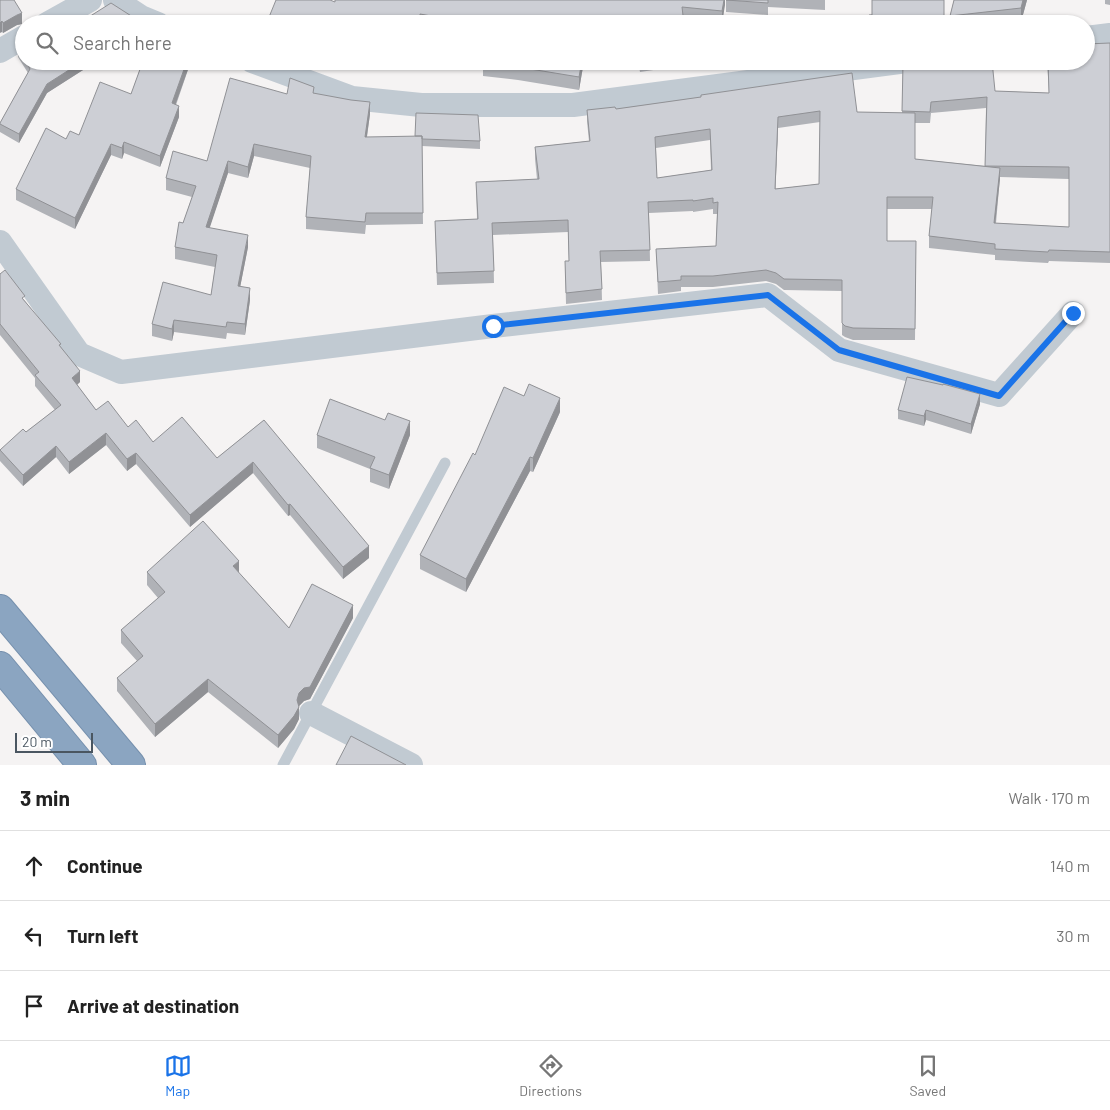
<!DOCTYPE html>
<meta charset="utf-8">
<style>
:root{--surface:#fff;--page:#f6f6f6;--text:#222;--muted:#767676;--line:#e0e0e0;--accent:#1a73e8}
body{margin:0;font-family:Barlow,sans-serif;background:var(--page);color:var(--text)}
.scale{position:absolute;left:15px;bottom:12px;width:78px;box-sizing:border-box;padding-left:5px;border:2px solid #4a5661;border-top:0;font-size:14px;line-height:18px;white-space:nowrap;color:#4a5661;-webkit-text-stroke:4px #fff;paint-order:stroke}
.stop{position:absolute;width:15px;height:15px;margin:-11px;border:4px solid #1a73e8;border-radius:50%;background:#fff}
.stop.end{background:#1a73e8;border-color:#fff;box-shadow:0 1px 5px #0008}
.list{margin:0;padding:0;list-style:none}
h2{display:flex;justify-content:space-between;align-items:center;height:65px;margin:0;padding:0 20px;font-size:21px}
h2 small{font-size:16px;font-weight:400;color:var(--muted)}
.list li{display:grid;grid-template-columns:32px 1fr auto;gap:15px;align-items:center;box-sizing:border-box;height:70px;padding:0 20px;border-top:1px solid var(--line)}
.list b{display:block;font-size:19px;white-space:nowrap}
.list em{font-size:16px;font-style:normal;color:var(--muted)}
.icon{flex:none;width:28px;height:28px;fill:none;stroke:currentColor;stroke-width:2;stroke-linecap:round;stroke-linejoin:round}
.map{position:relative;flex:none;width:1110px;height:765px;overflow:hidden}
.search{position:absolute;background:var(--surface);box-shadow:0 1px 4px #0004;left:15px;right:15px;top:15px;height:55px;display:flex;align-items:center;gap:12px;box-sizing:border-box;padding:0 18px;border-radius:28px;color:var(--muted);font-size:19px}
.sheet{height:275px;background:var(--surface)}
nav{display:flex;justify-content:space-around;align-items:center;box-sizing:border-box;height:70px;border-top:1px solid var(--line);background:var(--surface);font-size:14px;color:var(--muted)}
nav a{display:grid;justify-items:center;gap:2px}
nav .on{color:var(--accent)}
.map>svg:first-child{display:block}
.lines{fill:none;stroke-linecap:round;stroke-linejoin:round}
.highway-casing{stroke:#7690ad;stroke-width:30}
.lane{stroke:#c1cad2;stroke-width:11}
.street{stroke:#c1cad2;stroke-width:24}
.highway{stroke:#8ba5c1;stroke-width:28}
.wall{fill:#b0b2b7;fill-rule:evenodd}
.shaded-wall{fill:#909195}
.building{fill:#cdcfd5;stroke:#909195;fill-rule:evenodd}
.route{stroke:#1a73e8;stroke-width:6}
</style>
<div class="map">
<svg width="1110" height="765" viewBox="0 0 1110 765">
<rect width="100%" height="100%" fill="#f5f3f3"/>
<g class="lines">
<g class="highway-casing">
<path id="highway" d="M 0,609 L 131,765
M 0,666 L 82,765"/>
</g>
<path class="lane" d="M 283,765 L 445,463"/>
<path class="street" d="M 115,0 L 141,17 L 158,24
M 47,24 L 90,0
M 1086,38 L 1110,35
M 0,51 L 24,37
M 252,61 L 352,98 L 421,105 L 573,105 L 907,61
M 0,242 L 79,354 L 121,372 L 493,326 L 768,295 L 839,350 L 999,395 L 1073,313
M 311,713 L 411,765"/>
<use href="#highway" class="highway"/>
</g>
<path class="wall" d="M 0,0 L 22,24 L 17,25 L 3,33 L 2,32 Z
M 725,0 L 722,24 L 683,20 L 684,24 L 267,24 L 267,22 L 335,2 Z
M 726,0 L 825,0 L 825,10 L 768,7 L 768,15 L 726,12 Z
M 944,0 L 944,24 L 869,24 L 869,15 Z
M 954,0 L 1027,0 L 1021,22 L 1004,24 L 950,24 L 950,16 Z
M 1105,0 L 1110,0 L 1110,5 L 1105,4 Z
M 136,19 L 148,24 L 84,24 L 84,20 Z
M 1110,43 L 1110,263 L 1049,261 L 1048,263 L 995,260 L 995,255 L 929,248 L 929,236 L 932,209 L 887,209 L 887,241 L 916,241 L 915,340 L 853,340 L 845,337 L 842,335 L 842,291 L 784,290 L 776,284 L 766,281 L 713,287 L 681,287 L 681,291 L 658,294 L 656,249 L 716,246 L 717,214 L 713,214 L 713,209 L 693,212 L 693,211 L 649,213 L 650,261 L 601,262 L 602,300 L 566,304 L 565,261 L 569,261 L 568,232 L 493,235 L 494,283 L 437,285 L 435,221 L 477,219 L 476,182 L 537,179 L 535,159 L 535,147 L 589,141 L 587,121 L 587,110 L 616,109 L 701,97 L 857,112 L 902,113 L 903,64 L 947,63 L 995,91 L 1049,93 L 1047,61 L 1086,61 ZM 986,108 L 985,166 L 915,159 L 915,123 L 930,123 L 931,113 ZM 820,122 L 819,184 L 775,189 L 778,128 ZM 710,140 L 711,170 L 657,178 L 656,148 ZM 1000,177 L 1069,179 L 1069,227 L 996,223 Z
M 24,44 L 24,61 L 94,61 L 94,63 L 47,93 L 19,143 L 0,132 L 0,123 L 28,73 L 18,57 L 18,48 Z
M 143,61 L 191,61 L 176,105 L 179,117 L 160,167 L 124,153 L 122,159 L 111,155 L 75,229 L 16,200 L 16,189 L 66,139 L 79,135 L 131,94 Z
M 333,61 L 418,61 L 417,69 L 341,64 Z
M 483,61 L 584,61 L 579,90 L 518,80 L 483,76 Z
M 638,61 L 687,61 L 687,65 L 640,72 Z
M 314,93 L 370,114 L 367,137 L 480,141 L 480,149 L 422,146 L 423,224 L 366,225 L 365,234 L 306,229 L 306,217 L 310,168 L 254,156 L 248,178 L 228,173 L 209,228 L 248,247 L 240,287 L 250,300 L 245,335 L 227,333 L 226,339 L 174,332 L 172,341 L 152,336 L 152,324 L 211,295 L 215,267 L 175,259 L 175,247 L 192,197 L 166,190 L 166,178 L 207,161 L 287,94 Z
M 0,274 L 25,301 L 61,347 L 80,382 L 77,385 L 96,410 L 153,442 L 217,458 L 264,420 L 369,558 L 343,579 L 290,515 L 288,516 L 253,473 L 190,527 L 136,464 L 127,471 L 106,445 L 69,474 L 56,457 L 23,486 L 0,461 L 0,450 L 26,432 L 55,410 L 35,386 L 35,378 L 0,335 Z
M 943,385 L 980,404 L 971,434 L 926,420 L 924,426 L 898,419 L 898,410 Z
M 560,412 L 533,472 L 530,471 L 466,592 L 420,569 L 420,555 L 475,455 Z
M 317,435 L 410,435 L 389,489 L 370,482 L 370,469 L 317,448 Z
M 147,572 L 239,573 L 289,628 L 353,618 L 310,699 L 304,701 L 299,706 L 299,719 L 294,729 L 278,748 L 208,692 L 155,737 L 117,691 L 117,678 L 137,661 L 121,643 L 121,630 L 158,598 L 147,585 Z"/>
<path class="shaded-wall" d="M 724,0 L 725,0 L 725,5 L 722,24 L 722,11 Z
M 1023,0 L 1027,0 L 1021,22 L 1021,8 Z
M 22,13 L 22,24 L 17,25 L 3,33 L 3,23 L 17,15 Z
M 2,21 L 2,32 L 0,33 L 0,23 Z
M 83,61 L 94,61 L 94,63 L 47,93 L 19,143 L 19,134 L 47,84 Z
M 187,61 L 191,61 L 172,114 L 172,103 Z
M 582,61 L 584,61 L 579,90 L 579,77 Z
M 370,102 L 370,114 L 365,149 L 365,137 Z
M 179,106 L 179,117 L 160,167 L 160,156 Z
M 778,117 L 778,128 L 775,200 L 775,189 Z
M 124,142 L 124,153 L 122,159 L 122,148 Z
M 111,144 L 111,155 L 75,229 L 75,218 Z
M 254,144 L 254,156 L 248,178 L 248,167 Z
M 228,161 L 228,173 L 206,239 L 206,227 Z
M 1000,168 L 1000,179 L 994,234 L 994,223 Z
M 248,235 L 248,247 L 238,298 L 238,286 Z
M 250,288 L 250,300 L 245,335 L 245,324 Z
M 174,320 L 174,332 L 172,341 L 172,329 Z
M 80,371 L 80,382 L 72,389 L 72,378 Z
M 980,394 L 980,404 L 971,434 L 971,424 Z
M 560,398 L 560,412 L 533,472 L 533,458 Z
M 926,410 L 926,420 L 924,426 L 924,416 Z
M 410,421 L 410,435 L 389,489 L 389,475 Z
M 106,433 L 106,445 L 69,474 L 69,462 Z
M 56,446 L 56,457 L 23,486 L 23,475 Z
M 136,453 L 136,464 L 127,471 L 127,459 Z
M 530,457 L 530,471 L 466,592 L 466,579 Z
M 253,462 L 253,473 L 190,527 L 190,515 Z
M 290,504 L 290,515 L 288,516 L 288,505 Z
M 369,546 L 369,558 L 343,579 L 343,567 Z
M 239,561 L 239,574 L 233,566 Z
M 353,605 L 353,618 L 310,699 L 304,701 L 299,706 L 299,719 L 294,729 L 278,748 L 278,735 L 297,700 L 299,693 Z
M 208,679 L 208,692 L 155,737 L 155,724 Z"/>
<path class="building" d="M 0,0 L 14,0 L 22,13 L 17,15 L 3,23 L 2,21 L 0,23 Z
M 276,0 L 330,0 L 335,2 L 335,0 L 724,0 L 722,11 L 682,7 L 684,24 L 476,24 L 420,14 L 420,24 L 272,24 L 267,22 Z
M 726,0 L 768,0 L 768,3 Z
M 872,0 L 944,0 L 944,19 L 940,20 L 941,24 L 870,24 L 869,15 L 872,15 Z
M 954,0 L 1023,0 L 1021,8 L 950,16 Z
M 111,3 L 136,19 L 148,24 L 93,24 L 84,20 Z
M 1110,43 L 1110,252 L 1049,250 L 1048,252 L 995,249 L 995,244 L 929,236 L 933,197 L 887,197 L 887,241 L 916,241 L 915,329 L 853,328 L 845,326 L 842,323 L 842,280 L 784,279 L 776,273 L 766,270 L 713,276 L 681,276 L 681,280 L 658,282 L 656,249 L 716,246 L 718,202 L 713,203 L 713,198 L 693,201 L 693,200 L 648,202 L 650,250 L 600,251 L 602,289 L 566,293 L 565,261 L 569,261 L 568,220 L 492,223 L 494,271 L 437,273 L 435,221 L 478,219 L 476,182 L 539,179 L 535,147 L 590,141 L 587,110 L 615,107 L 616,109 L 701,97 L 701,95 L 852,73 L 857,112 L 915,113 L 915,159 L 1000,168 L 994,223 L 1069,227 L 1069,167 L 985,166 L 987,97 L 931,102 L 930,112 L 902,111 L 903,64 L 909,63 L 913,61 L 946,61 L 947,63 L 968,61 L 992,61 L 995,91 L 1049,93 L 1048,61 L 1086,61 L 1086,44 ZM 820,111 L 819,184 L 775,189 L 778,117 ZM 710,129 L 712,170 L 657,178 L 655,137 Z
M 24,44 L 24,58 L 18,48 Z
M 26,61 L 83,61 L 47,84 L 19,134 L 0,124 L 0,123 L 30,69 Z
M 143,61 L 187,61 L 172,103 L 179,106 L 160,156 L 124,142 L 122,148 L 111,144 L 75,218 L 16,189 L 46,128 L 66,139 L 70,131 L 79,135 L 100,82 L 131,94 Z
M 483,61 L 582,61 L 579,77 L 518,67 L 483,63 Z
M 230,78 L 287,94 L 290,78 L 314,87 L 313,93 L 351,100 L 370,102 L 365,137 L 422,136 L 423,213 L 366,213 L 365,222 L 306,217 L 311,156 L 254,144 L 248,167 L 228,161 L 206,227 L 248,235 L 238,286 L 250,288 L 245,324 L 227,322 L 226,327 L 174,320 L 172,329 L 152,324 L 163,282 L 211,295 L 217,255 L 175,247 L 179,222 L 183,223 L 196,186 L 166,178 L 173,151 L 207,161 Z
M 416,113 L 478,115 L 480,141 L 422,139 L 422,136 L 415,136 Z
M 5,270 L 25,296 L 22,298 L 61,344 L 59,345 L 80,371 L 72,378 L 96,410 L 108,401 L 128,427 L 136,420 L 153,442 L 182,417 L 217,458 L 264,420 L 369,546 L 343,567 L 290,504 L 288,505 L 253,462 L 190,515 L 136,453 L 127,459 L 106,433 L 69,462 L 56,446 L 23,475 L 0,450 L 23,429 L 26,432 L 61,405 L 35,375 L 39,372 L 0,324 L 0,274 Z
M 907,377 L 943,385 L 943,384 L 980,394 L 971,424 L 926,410 L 924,416 L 898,410 Z
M 529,384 L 560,398 L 533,458 L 530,457 L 466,579 L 420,555 L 473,453 L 475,455 L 504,387 L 524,396 Z
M 330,399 L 385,420 L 388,413 L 410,421 L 389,475 L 370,468 L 375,457 L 317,435 Z
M 203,521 L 239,561 L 233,566 L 289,628 L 312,584 L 353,605 L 310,687 L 304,688 L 299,693 L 297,700 L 299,707 L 294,716 L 278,735 L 208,679 L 155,724 L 117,678 L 143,656 L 121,630 L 165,592 L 147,572 Z
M 351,736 L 406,765 L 336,765 Z"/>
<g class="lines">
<path class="route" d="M 493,326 L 768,295 L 839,350 L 999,396 L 1073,313"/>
</g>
</svg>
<div class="scale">20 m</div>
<div class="stop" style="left:493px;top:326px"></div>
<div class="stop end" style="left:1073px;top:313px"></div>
<div class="search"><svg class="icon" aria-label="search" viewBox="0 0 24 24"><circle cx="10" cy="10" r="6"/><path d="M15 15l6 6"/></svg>Search here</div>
</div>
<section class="sheet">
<h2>3 min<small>Walk · 170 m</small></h2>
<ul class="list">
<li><svg class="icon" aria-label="ahead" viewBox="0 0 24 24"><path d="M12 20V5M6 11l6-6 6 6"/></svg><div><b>Continue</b></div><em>140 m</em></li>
<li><svg class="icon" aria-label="left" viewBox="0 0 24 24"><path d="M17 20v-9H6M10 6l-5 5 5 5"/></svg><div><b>Turn left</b></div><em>30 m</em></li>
<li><svg class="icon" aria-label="arrive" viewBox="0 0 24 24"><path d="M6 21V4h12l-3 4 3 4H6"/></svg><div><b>Arrive at destination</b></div></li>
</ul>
</section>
<nav>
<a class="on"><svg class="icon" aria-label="map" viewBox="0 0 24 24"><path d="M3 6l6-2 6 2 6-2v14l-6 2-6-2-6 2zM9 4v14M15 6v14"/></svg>Map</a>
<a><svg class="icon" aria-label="directions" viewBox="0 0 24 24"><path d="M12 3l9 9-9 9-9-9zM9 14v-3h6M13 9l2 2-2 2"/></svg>Directions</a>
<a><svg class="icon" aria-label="saved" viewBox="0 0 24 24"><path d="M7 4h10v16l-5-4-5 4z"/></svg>Saved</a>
</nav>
